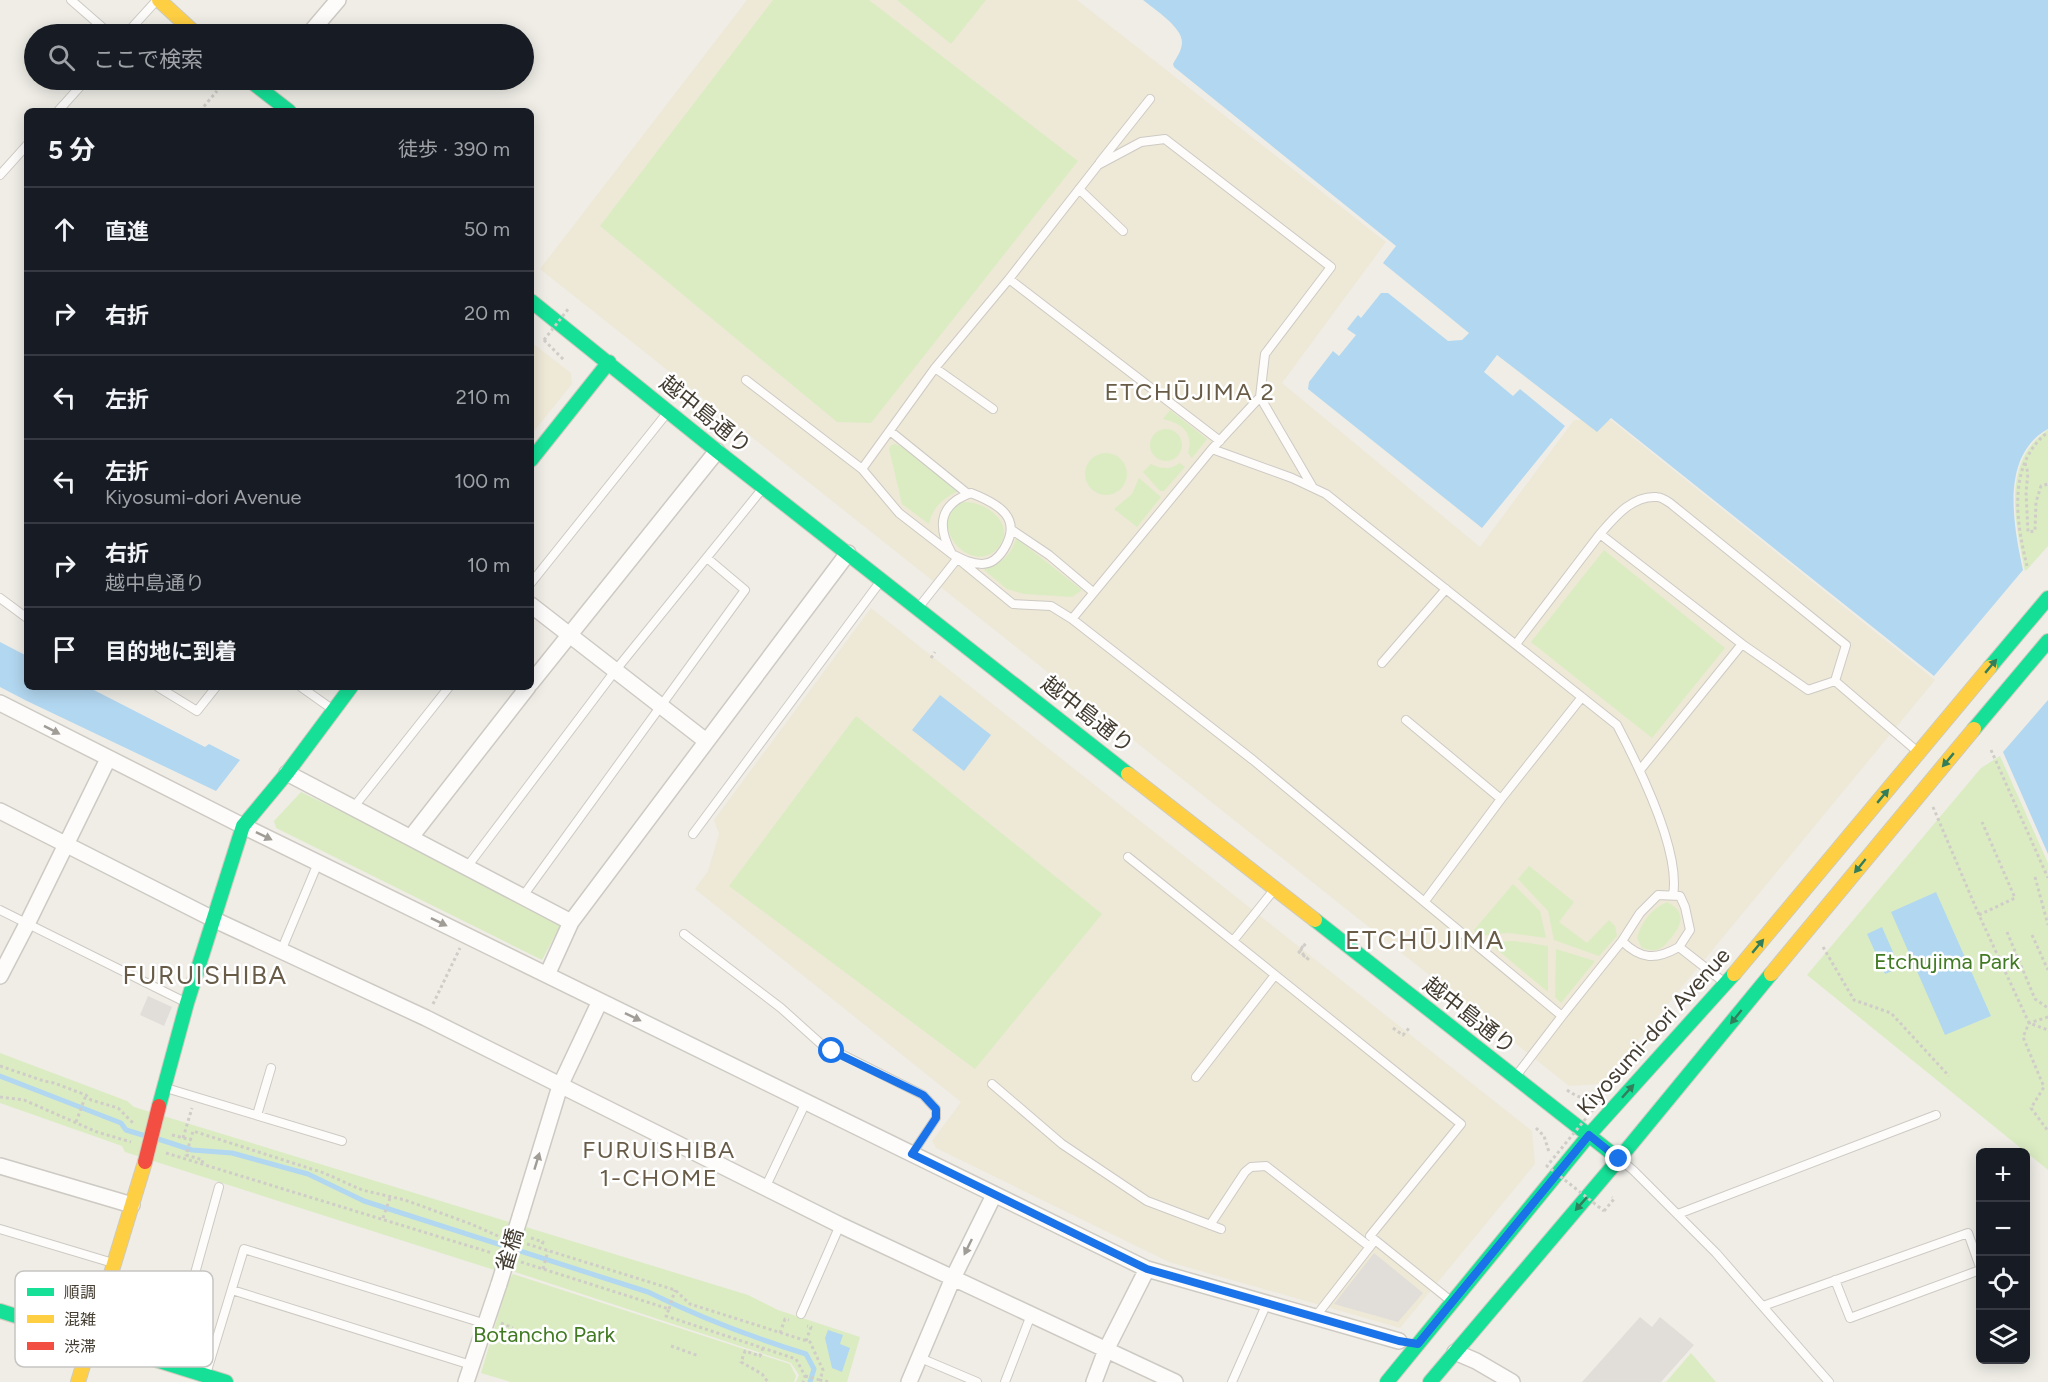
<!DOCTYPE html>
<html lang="ja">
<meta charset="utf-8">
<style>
:root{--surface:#171b24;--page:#20242c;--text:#f1f3f6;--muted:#9ea1a6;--line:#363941}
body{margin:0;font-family:Figtree,"Noto Sans JP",sans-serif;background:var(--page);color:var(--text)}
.controls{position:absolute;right:18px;bottom:18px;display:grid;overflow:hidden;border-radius:9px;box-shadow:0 3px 15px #0003}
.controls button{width:54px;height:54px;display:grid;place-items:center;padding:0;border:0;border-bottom:2px solid var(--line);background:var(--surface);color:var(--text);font:30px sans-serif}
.stop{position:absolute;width:18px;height:18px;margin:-14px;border:4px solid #1a73e8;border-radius:50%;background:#fff}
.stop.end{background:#1a73e8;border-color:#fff;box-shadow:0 2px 6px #0008}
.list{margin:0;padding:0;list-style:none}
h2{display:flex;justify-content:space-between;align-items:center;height:78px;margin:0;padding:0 24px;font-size:26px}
h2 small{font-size:20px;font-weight:400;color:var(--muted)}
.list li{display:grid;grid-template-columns:39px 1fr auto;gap:18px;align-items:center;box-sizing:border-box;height:84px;padding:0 24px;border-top:2px solid var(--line)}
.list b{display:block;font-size:22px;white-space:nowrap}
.list p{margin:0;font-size:20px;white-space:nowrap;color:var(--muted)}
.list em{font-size:20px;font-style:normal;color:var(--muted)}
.icon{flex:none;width:33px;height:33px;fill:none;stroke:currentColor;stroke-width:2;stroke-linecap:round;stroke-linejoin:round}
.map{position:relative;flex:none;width:2048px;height:1382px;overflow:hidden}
.search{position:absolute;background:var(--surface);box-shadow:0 3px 15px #0003;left:24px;top:24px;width:510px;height:66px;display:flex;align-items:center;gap:15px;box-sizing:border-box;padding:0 21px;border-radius:33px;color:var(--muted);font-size:22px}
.panel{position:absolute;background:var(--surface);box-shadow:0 3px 15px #0003;left:24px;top:108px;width:510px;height:582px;border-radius:9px}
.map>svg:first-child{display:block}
.education{fill:#eee8d7}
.green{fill:#dbecc3}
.parking{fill:#e1ded9}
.water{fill:#b2d7f0}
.pier{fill:#efede6}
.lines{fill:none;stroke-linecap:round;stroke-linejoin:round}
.stream{stroke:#b2d7f0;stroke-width:5}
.lane-casing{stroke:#cdcac3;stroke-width:10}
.street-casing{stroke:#cdcac3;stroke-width:18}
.fast-casing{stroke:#cecabc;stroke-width:16}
.slow-casing{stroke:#cecabc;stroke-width:16}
.path{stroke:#d0cdc8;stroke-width:3;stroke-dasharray:3 3;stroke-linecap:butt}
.lane{stroke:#fdfcfb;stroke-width:8}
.street{stroke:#fdfcfb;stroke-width:15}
.fast{stroke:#16e098;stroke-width:14}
.slow{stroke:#ffcf43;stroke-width:14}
.street-bridge-casing{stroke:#cdcac3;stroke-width:18;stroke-linecap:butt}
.jam-bridge-casing{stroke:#cecabc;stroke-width:16;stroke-linecap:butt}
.path-bridge{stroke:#d0cdc8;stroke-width:3;stroke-dasharray:3 3;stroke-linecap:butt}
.street-bridge{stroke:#fdfcfb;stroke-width:15}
.jam-bridge{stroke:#f24e42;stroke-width:14}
.oneway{fill:#327e5b}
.oneway2{fill:#a09c96}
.route{stroke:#1a73e8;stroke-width:8}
.labels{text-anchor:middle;stroke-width:5;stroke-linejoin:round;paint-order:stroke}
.street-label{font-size:22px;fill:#443d32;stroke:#fff}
.park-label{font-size:22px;fill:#417a22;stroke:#fff}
.neighbourhood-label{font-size:24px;letter-spacing:1.5px;fill:#685c48;stroke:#fff}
.quarter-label{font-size:26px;letter-spacing:1.5px;fill:#685c48;stroke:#fff}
.key{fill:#fff;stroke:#c7c5c2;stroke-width:1.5}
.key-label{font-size:16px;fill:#443d32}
</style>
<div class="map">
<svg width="2048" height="1382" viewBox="0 0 2048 1382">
<rect width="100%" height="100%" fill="#efede6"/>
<path class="education" d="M 747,0 L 1077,0 L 1386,242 L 1282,383 L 1480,547 L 1574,420 L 1611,420 L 1935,680 L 1602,1084 L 1569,1086 L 540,269 Z
M 531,342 L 571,373 L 572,384 L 531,435 Z
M 871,608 L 1532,1131 L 1535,1164 L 1400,1328 L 1169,1262 L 936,1148 L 932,1141 L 961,1102 L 695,889 L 708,871 L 719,834 L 714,820 Z"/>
<path class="green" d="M 773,0 L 869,0 L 1078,161 L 871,423 L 837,422 L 600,226 Z
M 897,0 L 986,0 L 951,44 Z
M 1170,410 L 1207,439 L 1192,458 L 1188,453 C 1194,432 1181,423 1163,419 Z
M1150 445a16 16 0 1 1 32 0a16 16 0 1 1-32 0Z
M 2048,430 L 2048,546 L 2025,572 C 2016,526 2000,461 2048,430 Z
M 895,444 L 905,448 L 958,491 C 943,499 933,506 929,524 L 902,504 L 889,449 L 891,445 Z
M1085 474a21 21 0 1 1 42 0a21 21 0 1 1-42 0Z
M 1180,463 L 1185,467 L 1164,491 L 1160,491 L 1143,472 L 1151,464 C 1162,469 1170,470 1180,463 Z
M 1139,478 L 1161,497 L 1137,527 L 1114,509 L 1132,494 Z
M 963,502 C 986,500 1019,526 997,549 C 970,577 923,521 963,502 Z
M 1016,538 L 1082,590 L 1072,597 L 1024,594 L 1007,589 L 984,570 C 1001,562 1011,557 1016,538 Z
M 1604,550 L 1725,648 L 1652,738 L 1531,642 Z
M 856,716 L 1102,914 L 975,1069 L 729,886 Z
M 2000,756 L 2048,863 L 2048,1170 L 1807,975 L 1981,768 Z
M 301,792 L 365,823 L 560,926 L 542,960 L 276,828 L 274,821 Z
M 1529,866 L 1574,902 L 1559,922 L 1587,943 L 1609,920 L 1615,926 L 1617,936 L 1599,956 L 1554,940 L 1548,911 L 1518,879 Z
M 1513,884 L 1540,911 L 1546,938 L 1508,933 L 1478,936 L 1474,930 Z
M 1667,902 C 1686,912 1683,923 1671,938 C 1668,941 1665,946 1661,948 C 1655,952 1649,950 1642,948 L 1637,938 C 1641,923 1651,909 1667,902 Z
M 1515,941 L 1548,946 L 1548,992 L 1488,942 Z
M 1556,949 L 1595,961 L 1561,1003 L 1555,997 Z
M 0,1053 L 127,1101 L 134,1107 L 748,1295 L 778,1310 L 860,1337 L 847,1382 L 796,1382 L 799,1375 L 791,1363 L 512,1271 L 510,1275 L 125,1152 L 122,1146 L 0,1103 Z
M 513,1274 L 790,1364 L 796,1376 L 794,1382 L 511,1382 L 481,1373 L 509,1279 Z
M 1691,1353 L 1716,1382 L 1666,1382 Z"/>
<path class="parking" d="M 148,996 L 172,1007 L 164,1026 L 140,1015 Z
M 1374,1253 L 1423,1293 L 1398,1322 L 1334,1304 Z
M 1640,1317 L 1652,1327 L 1660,1317 L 1694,1345 L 1661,1382 L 1582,1382 Z"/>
<path class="water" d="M 1143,0 L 2048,0 L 2048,429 C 1999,456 2014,527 2023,570 L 1934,676 L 1611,418 L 1597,432 L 1497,355 L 1484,372 L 1513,396 L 1520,389 L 1565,426 L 1482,528 L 1308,389 L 1309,382 L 1333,351 L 1339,356 L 1356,335 L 1347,329 L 1358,315 L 1361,318 L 1381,293 L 1388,293 L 1448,341 L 1462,340 L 1469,333 L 1383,263 L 1396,246 L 1174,67 L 1173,64 C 1177,57 1182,50 1182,42 C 1182,27 1154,9 1143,0 Z
M 0,642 L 27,656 L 27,687 L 88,687 L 205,747 L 209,744 L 240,760 L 216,791 L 27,701 L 0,687 Z
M 940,695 L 991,735 L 964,771 L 912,730 Z
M 2048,700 L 2048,854 L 2003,752 Z
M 1936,892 L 1991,1016 L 1945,1035 L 1891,912 Z
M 1882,927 L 1900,968 L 1885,974 L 1867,934 Z
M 828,1330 L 843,1335 L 840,1344 L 850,1348 L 842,1372 L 832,1368 L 825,1338 Z"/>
<path class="pier" d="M 2026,569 L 2026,572 L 1936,678 L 1935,677 Z"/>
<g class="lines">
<path class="stream" d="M 0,1076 L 121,1123 L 126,1130 L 146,1136
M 155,1138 L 192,1150 L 232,1153 L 308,1174 L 364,1201 L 648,1292 C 699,1317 751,1337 806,1354 L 814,1369 L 810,1382"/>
<g class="lane-casing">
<path id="lane" d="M 71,0 L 110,34
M 126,34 L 157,0
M 58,111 L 86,80
M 1100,162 L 1150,99
M 0,175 L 27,145
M 1079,189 L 1123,231
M 1009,279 L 1220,441
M 935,368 L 993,409
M 746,380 L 862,469
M 1260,397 L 1312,486
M 890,431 L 968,494
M 1012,530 L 1049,555 L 1093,592
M 1600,534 C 1614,518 1632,495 1657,497 C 1661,497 1667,501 1670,503 L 1846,645 L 1835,681
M 531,583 L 667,413
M 0,598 L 27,618
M 919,607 L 957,559
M 1072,619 L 1051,606 L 1013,604 L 952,554 C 962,559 971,564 982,564 C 992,564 999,557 1004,549 C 1023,518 999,504 971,493 C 940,504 936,525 952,554 L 899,513 L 862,469 L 935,368 L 1009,279 L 1098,165 L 1141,142 L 1165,139 L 1331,267 L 1265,354 L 1260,397 L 1212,449
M 1516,644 L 1600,534 L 1742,644
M 1382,663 L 1446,589
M 158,687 L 197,711 L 216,687
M 301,687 L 332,709
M 1406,720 L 1501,799
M 1640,770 L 1742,644 L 1808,690 L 1835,681 L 1918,752
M 353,808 L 449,687
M 693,834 L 880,582
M 1128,857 L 1461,1124 L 1370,1236 L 1451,1301
M 467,867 L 615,671 L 763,488
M 523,896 L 745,590 L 707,558
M 1425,901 L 1501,799 L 1582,697
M 0,910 L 187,1003
M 684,934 L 781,1008 L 821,1044 L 923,1095 L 936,1109 L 936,1118 L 912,1154
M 1233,941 L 1273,891
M 1622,941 L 1562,1016 L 1253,760 L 1072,619 L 1212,449 L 1292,478 L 1326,494 L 1617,725 C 1638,765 1681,851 1673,895
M 1679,947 C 1656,960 1641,960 1622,941 L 1640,913 L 1658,895 L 1680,896 L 1685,907 L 1690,930 L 1679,947 L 1725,983
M 281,951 L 318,863
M 1516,1076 L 1562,1016
M 1196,1077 L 1275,975
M 992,1084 L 1062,1144 L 1147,1201 L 1221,1229
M 166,1088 L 342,1141
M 257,1115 L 271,1068
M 1621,1160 L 1634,1171 L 1716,1253 L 1829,1382
M 765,1188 L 806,1102
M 1678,1214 L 1936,1115
M 1210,1225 L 1245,1172 L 1251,1167 L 1266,1166 L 1370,1247
M 0,1229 L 113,1263
M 1835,1280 L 1850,1318 L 1980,1270
M 232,1290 L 471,1365
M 1763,1306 L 1968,1233 L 1980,1267
M 801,1314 L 840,1225
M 1316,1316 L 1372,1244
M 918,1357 L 977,1382
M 170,1363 L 219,1187
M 206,1374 L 244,1249 L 486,1324
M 1005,1382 L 1031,1315
M 1232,1382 L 1267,1303"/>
</g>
<g class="street-casing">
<path id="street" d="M 309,34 L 338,0
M 531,605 L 706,741
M 531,683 L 717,451
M 0,703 L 243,826 L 1147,1269 L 1399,1341
M 287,773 L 571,922
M 0,811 L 215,920 L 426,1018 L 840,1225 L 1175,1382
M 411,837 L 528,687
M 547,975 L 571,922 L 848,553
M 0,976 L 27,924 L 108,759
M 0,1166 L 132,1205
M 520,1217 L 560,1086 L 600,1001
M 1455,1352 L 1476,1361 L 1512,1382
M 466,1382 L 499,1284
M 909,1382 L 953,1278 L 994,1195
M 1094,1382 L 1106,1350 L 1147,1269"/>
</g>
<g class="fast-casing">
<path id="fast" d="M 249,80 L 289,111
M 531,301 L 717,451 L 1128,774
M 531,460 L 609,362
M 1990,667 L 2048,598
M 1974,729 L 2048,641
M 1315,920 L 1619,1159
M 159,1106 L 187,1003 L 243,826 L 287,773 L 351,687
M 0,1311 L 226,1382
M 1387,1382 L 1589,1135 L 1734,974
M 1430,1382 L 1619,1159 L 1771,974"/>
</g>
<g class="slow-casing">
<path id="slow" d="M 159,0 L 196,34
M 1128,774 L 1315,920
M 1734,974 L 1990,667
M 1771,974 L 1974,729
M 78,1382 L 145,1162"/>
</g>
<path class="path" d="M 200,111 L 217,91
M 544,340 L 565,361
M 2025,463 L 2028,473 L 2026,492 L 2028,532 L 2035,531 L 2036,502 L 2041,486 L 2048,484
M 2027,566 C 2016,521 2007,464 2048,432
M 931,658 L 935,652
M 1991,750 L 2048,878
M 1933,807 L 1979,915 L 2029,1023 L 2048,1030
M 2035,877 L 2048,925
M 1979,915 L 2015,898 L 1982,822
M 2007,932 L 2035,999 L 2048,1008
M 2032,935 L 2048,970
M 1303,946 L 1299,952 L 1308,959 L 1300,951 L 1306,943
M 1823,947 L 1854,1000 L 1891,1013 L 1949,1076
M 433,1004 L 460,948
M 2048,1017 L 2029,1023 L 2023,1037 L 2044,1087 L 2031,1108 L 2048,1131
M 1393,1028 L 1403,1035 L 1410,1027
M 0,1066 L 44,1081 L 54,1083 L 86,1095 L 91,1100 L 118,1108 L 134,1124
M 1567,1090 C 1576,1096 1583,1100 1595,1098
M 0,1097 L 24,1100 L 97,1132 L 131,1142
M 76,1122 L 86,1095
M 1536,1128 L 1544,1136 L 1549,1152
M 172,1135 L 191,1140
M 183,1138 L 192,1108
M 166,1153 L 492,1253
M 202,1163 L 203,1160 L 186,1155 L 193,1131 L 324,1173 L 362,1190 L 405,1200 L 471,1224 L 498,1236
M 1604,1211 L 1614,1199 L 1612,1197
M 383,1218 L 390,1198
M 531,1238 L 543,1242 L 540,1248
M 527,1244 L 675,1290 L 690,1304 L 810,1342 L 823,1370 L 820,1380 L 830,1382
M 521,1262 L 669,1309 L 666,1316 L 796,1359 L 805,1376 L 803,1382
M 543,1269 L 548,1251
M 669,1309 L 675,1290
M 501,1323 L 513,1328
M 780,1333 L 785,1319 L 789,1320
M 806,1341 L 811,1327 L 807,1326
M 671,1346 L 699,1356
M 763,1348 L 760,1356 L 745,1351 L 741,1362 L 762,1374 L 768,1382
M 805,1376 L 820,1380"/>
<use href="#lane" class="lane"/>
<use href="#street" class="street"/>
<use href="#fast" class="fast"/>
<use href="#slow" class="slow"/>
<g class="street-bridge-casing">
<path id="street-bridge" d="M 499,1284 L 520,1217"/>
</g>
<g class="jam-bridge-casing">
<path id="jam-bridge" d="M 145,1162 L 159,1106"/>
</g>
<path class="path-bridge" d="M 544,340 L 569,308
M 1601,1100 L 1547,1166 L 1604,1211"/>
<use href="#street-bridge" class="street-bridge"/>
<use href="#jam-bridge" class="jam-bridge"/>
</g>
<defs><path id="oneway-solid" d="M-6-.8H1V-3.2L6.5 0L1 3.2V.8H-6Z" transform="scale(1.5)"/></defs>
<g class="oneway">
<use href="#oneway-solid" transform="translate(1991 666) rotate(-50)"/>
<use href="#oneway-solid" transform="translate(1948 760) rotate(130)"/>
<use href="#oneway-solid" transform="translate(1883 796) rotate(-50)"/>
<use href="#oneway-solid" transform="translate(1860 866) rotate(129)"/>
<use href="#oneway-solid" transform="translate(1758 946) rotate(-50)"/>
<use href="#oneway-solid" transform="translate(1736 1017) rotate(129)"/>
<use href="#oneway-solid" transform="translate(1628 1091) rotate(-48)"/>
<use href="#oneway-solid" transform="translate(1581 1204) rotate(131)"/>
</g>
<g class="oneway2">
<use href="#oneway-solid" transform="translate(52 730) rotate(27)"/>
<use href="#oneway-solid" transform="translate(264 836) rotate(26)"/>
<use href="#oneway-solid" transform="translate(439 922) rotate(26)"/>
<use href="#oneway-solid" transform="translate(633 1017) rotate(26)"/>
<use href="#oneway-solid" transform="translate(537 1161) rotate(-73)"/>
<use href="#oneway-solid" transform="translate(968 1247) rotate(116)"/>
</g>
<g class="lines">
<path class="route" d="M 832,1051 L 923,1095 L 936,1109 L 936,1118 L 912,1154 L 1147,1269 L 1399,1341 L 1418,1344 L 1589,1135 L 1619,1159"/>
</g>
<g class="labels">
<g class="street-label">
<text transform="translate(706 414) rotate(39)" y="8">越中島通り</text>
<text transform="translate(1088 714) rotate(38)" y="8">越中島通り</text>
<text transform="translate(1470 1015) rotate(38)" y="8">越中島通り</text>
<text transform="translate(1653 1031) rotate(-48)" y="8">Kiyosumi-dori Avenue</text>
<text transform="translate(509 1250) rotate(-73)" y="8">雀橋</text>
</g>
<g class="park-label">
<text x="1947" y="969">Etchujima Park</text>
<text x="544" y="1342">Botancho Park</text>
</g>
<g class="neighbourhood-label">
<text x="1190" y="400">ETCHŪJIMA 2</text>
<text x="659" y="1158">FURUISHIBA<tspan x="659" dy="28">1-CHOME</tspan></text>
</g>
<g class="quarter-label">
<text x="1425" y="949">ETCHŪJIMA</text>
<text x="205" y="984">FURUISHIBA</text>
</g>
</g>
<rect x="15" y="1271" width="198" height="96" rx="9" class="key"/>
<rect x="27" y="1288" width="27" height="8" fill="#16e098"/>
<rect x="27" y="1315" width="27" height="8" fill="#ffcf43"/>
<rect x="27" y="1342" width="27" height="8" fill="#f24e42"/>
<g class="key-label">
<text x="64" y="1298">順調</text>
<text x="64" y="1325">混雑</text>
<text x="64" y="1352">渋滞</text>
</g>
</svg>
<div class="controls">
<button>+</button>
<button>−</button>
<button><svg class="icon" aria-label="locate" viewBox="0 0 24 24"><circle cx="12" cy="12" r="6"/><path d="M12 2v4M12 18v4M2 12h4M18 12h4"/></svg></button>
<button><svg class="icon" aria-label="layers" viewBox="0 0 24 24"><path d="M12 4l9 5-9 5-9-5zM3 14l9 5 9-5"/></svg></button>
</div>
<div class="stop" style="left:832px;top:1051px"></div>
<div class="stop end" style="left:1619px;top:1159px"></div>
<div class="search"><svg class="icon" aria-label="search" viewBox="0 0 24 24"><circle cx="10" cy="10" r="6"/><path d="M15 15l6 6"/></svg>ここで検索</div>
<section class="panel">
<h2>5 分<small>徒歩 · 390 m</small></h2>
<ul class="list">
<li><svg class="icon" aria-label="ahead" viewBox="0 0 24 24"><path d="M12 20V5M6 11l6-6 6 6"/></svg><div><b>直進</b></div><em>50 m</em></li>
<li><svg class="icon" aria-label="right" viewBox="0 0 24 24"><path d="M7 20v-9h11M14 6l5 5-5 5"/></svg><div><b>右折</b></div><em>20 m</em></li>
<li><svg class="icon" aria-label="left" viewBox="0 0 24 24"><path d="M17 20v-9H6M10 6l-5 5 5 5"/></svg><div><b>左折</b></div><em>210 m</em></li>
<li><svg class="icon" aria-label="left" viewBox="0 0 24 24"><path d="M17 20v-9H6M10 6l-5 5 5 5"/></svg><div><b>左折</b><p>Kiyosumi-dori Avenue</p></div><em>100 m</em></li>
<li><svg class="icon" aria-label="right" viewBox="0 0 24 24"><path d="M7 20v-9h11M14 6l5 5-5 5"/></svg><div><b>右折</b><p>越中島通り</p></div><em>10 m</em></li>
<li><svg class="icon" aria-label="arrive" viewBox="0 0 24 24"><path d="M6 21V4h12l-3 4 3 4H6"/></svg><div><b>目的地に到着</b></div></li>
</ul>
</section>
</div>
